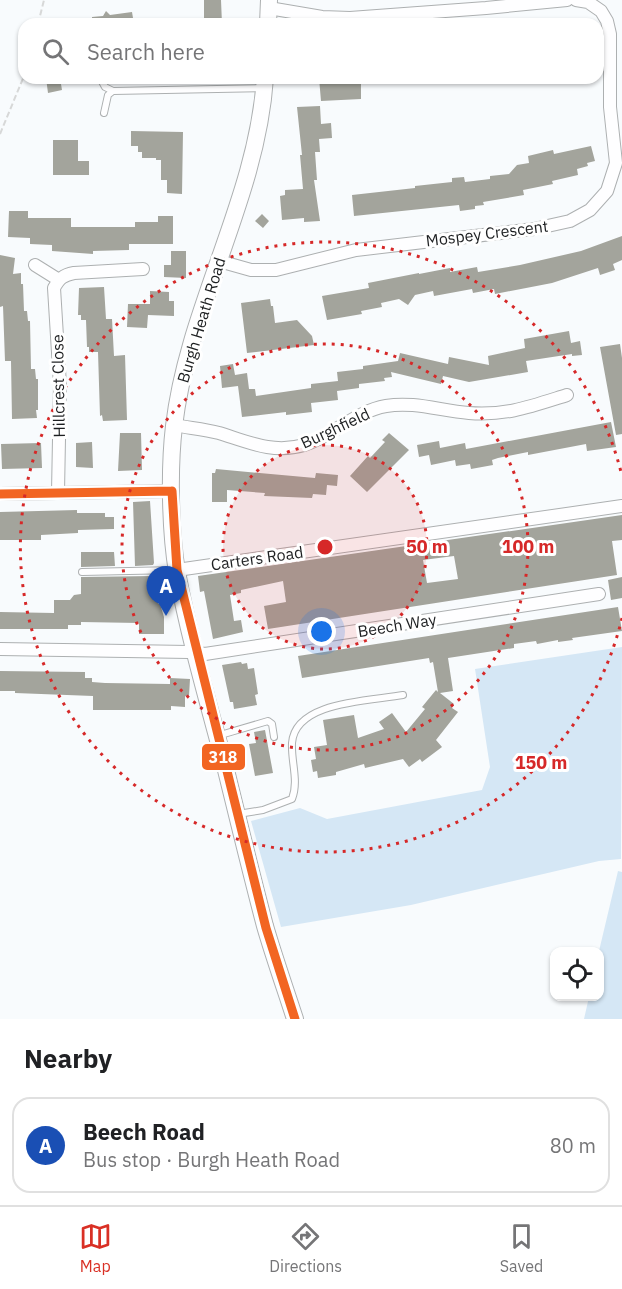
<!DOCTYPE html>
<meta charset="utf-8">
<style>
:root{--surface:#fff;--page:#f6f6f6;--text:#202124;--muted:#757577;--line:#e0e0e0;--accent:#d93025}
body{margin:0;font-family:"IBM Plex Sans",sans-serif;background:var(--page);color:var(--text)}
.controls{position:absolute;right:18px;bottom:18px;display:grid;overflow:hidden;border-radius:12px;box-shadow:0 2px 4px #0004}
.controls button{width:54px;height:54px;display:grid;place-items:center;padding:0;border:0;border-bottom:2px solid var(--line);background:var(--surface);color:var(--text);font:30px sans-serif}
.you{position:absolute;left:322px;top:632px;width:21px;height:21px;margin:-15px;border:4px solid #fff;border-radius:50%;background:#1a73e8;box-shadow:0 0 0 9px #1a73e833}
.badge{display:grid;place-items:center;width:39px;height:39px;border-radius:50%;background:var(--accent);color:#fff;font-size:20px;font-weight:700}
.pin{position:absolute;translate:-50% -50px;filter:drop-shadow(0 2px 3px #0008)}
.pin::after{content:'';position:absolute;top:32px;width:21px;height:18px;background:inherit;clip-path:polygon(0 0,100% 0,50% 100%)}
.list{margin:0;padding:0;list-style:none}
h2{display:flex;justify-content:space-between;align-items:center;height:78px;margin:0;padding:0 24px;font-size:26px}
h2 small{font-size:20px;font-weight:400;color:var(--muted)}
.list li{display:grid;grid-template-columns:39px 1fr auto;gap:18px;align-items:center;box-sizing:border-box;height:96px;margin:0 12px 12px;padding:0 12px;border:2px solid var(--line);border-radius:18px}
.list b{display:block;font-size:22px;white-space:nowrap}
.list p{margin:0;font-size:20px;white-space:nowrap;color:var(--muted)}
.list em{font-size:20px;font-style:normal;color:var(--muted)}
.icon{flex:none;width:33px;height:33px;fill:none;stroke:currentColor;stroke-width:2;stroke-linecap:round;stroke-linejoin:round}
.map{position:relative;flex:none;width:622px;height:1019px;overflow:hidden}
.search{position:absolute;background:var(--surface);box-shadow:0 2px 4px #0004;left:18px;right:18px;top:18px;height:66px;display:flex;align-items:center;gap:15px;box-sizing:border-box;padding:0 21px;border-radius:18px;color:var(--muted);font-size:22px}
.sheet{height:186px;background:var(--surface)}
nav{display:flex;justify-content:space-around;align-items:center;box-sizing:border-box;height:84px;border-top:2px solid var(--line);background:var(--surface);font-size:16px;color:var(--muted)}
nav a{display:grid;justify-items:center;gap:3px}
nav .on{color:var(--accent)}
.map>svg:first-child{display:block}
.green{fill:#d5e7f5}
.building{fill:#a3a49c;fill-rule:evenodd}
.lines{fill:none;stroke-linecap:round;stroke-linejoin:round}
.service-casing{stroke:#adb0b1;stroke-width:8}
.minor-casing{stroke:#adb0b1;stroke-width:14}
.secondary-casing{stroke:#adb0b1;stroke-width:18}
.path{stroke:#d7d8d8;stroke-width:2;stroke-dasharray:6 3;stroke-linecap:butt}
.service{stroke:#fefeff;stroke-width:6}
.minor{stroke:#fefeff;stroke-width:12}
.secondary{stroke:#fefeff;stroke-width:16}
.bus-1-casing{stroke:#fff;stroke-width:14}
.bus-1{stroke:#f26522;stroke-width:9}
.ring{fill:none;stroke:#d62828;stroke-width:3;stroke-dasharray:3 6}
.labels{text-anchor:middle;stroke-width:6;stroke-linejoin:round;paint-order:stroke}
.street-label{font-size:16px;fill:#1d1f21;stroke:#fff}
.centre{fill:#d62828;stroke:#fff;stroke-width:3}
.ring-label{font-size:18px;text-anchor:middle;font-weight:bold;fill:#d62828;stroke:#fff;stroke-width:6;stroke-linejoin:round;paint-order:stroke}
.line-badge{stroke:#fff;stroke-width:2}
.badge-label{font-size:16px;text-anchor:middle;font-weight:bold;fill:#fff}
</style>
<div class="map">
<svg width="622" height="1019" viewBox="0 0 622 1019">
<rect width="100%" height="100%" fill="#f8fbfd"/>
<path class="green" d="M 622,647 L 621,859 L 599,861 L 411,905 L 281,927 L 251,821 L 300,808 L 327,819 L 482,790 L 490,767 L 475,669 Z
M 618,871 L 622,872 L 622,1019 L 584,1019 L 589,997 L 600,996 L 599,951 Z"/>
<path class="building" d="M 204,0 L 221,0 L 222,24 L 207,24 L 207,18 L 204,18 Z
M 106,11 L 110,15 L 132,12 L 134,24 L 92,24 L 92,17 L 103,16 Z
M 46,78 L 60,78 L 62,90 L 48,93 Z
M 319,78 L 350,78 L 351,84 L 361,83 L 361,99 L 321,101 Z
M 320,106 L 321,124 L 331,123 L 332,138 L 319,139 L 320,152 L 315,152 L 317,180 L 314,180 L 320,221 L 304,222 L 304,218 L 282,220 L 280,196 L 285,195 L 285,190 L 303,189 L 300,155 L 302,155 L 297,107 Z
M 131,131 L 183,132 L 182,194 L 167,193 L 167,180 L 161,180 L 161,160 L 156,160 L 156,158 L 142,158 L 142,152 L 138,152 L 138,146 L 131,146 Z
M 53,140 L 78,140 L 78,161 L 89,161 L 89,175 L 53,175 Z
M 591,146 L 595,161 L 587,163 L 588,166 L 577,169 L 578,175 L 552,181 L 553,184 L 523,190 L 524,195 L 483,202 L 484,205 L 475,206 L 475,209 L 460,211 L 459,205 L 354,216 L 352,195 L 415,188 L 415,186 L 452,182 L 452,178 L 464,177 L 465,182 L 490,179 L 490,176 L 509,174 L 517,165 L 529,163 L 528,156 L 553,150 L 554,154 Z
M 9,211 L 28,211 L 28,218 L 71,218 L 71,227 L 135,227 L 135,222 L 158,222 L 158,216 L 173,216 L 173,244 L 129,244 L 129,250 L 93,251 L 93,254 L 52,251 L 52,245 L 30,244 L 30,238 L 8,237 Z
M 262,214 L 269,221 L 263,228 L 255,221 Z
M 622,236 L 622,260 L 613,264 L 615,270 L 600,275 L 598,268 L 552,283 L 495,294 L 494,289 L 473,293 L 472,289 L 434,296 L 433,291 L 415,295 L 408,305 L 399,299 L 381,303 L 382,307 L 361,311 L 362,314 L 327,320 L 322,296 L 369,288 L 368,283 L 419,273 L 419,274 L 450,268 L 450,272 L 477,267 L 478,272 L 520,265 L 581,251 Z
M 171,251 L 186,251 L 186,278 L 164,277 L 164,265 L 171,265 Z
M 0,255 L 15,258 L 13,274 L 21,273 L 21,284 L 23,284 L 24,311 L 27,311 L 28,321 L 30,321 L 31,369 L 35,369 L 36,379 L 38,379 L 38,410 L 36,410 L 37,418 L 12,419 L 11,361 L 5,361 L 3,306 L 0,307 Z
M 104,287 L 106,319 L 112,319 L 114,356 L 125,355 L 127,420 L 103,421 L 102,415 L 100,416 L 98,352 L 89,352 L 89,347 L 87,347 L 86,320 L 81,320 L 81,315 L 78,315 L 79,288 Z
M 150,291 L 169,292 L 169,301 L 174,301 L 174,316 L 148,315 L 147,328 L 127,327 L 128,304 L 150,304 Z
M 270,299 L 271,306 L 273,306 L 275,323 L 297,320 L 312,336 L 314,345 L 247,353 L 241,303 Z
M 569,331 L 571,343 L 580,341 L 582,355 L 572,356 L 572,354 L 526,361 L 528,372 L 469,382 L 443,376 L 441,384 L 391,372 L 392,377 L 384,378 L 385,381 L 359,384 L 359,388 L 337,391 L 338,400 L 311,403 L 312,412 L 286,415 L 286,412 L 242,417 L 238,386 L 222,388 L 220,366 L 233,364 L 235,375 L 247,373 L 249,389 L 255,389 L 256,396 L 311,388 L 311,384 L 338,381 L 337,372 L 363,369 L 363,366 L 398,361 L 400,353 L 448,364 L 449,357 L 489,365 L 488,356 L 525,348 L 524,339 Z
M 620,344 L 622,358 L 622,434 L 616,435 L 600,347 Z
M 611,422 L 616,447 L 587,451 L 586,444 L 528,455 L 528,452 L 498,458 L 492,460 L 493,465 L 471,469 L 470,464 L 456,466 L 455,460 L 431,465 L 429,455 L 419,457 L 417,445 L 439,441 L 440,448 L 465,443 L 466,449 Z
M 120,433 L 141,433 L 142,470 L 118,471 Z
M 389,433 L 409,450 L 367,492 L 350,476 L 368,456 L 370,458 L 385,442 L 382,440 Z
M 92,442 L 93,468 L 76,467 L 76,443 Z
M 41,443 L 42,468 L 2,469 L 1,444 Z
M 216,469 L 315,478 L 316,473 L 338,475 L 337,486 L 327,485 L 326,495 L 313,494 L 312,498 L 264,496 L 265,493 L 227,490 L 227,502 L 212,502 L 212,473 L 215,473 Z
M 150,501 L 154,563 L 153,565 L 135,566 L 133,502 Z
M 77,510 L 77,513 L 105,513 L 105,517 L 114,517 L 114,529 L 78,530 L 78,533 L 41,535 L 41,540 L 0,540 L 0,512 Z
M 622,515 L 622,540 L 612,541 L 617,575 L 268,629 L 264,606 L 286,602 L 283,581 L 241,590 L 241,593 L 230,595 L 234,621 L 241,620 L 243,632 L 213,639 L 204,591 L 200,592 L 198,576 ZM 454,556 L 458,579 L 427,583 L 423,560 Z
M 81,552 L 114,552 L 115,566 L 81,567 Z
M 153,576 L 153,595 L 158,595 L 158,604 L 160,604 L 164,617 L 164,634 L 139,634 L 139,623 L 81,622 L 81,625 L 68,625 L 68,629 L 0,629 L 0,612 L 54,613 L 54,600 L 70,600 L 74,595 L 81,594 L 81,577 Z
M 622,577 L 622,598 L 611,600 L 608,580 Z
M 618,607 L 622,631 L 572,638 L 573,640 L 558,642 L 558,640 L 537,644 L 536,641 L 514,644 L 514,648 L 448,658 L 453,691 L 440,693 L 454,704 L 452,708 L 458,712 L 436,740 L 442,747 L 422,762 L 420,759 L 409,767 L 403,759 L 365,768 L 364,764 L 336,772 L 336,775 L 318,778 L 317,771 L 313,772 L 311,760 L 316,759 L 314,747 L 327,745 L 323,720 L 354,715 L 358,738 L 384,729 L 379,722 L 392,713 L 406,732 L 425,709 L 422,707 L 436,690 L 438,692 L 433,662 L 430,663 L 429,658 L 302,678 L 298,656 Z
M 241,662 L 242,664 L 247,663 L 248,669 L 254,668 L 258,694 L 255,695 L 257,705 L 234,709 L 233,702 L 230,702 L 222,665 Z
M 0,671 L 85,672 L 85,678 L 92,678 L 92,682 L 105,683 L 170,684 L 170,678 L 190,679 L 189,696 L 185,696 L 185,707 L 171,706 L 171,710 L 93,710 L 93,696 L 15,693 L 15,691 L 0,691 Z
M 265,730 L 273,773 L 255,776 L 249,744 L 256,743 L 254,732 Z"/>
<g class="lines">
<g class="service-casing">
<path id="service" d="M 100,78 L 105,87 L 113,91 L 108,95 L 104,113
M 113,91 L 263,88
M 82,572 L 176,570
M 217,736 L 268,721 L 272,724 L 274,737
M 238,814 L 263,810 L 292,799 C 299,781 291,762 292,743 C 295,701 370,701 403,695"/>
</g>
<g class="minor-casing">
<path id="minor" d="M 269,8 L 322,17 L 350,18 L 486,8 L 567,0
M 219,261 L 251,270 L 276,270 L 356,250 L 534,229 L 570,221 L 590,210 L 607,191 L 616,163 L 610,107 L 610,34 L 607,21 L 601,11 L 588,2 L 576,0
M 35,265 L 59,280
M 174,425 C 189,428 204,429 219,433 C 248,442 273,454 304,445 C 333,436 356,411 386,406 C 414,401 441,411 469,413 C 506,416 532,406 567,395
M 58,492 L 60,385 L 54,288 C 59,279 63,275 74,273 L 143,269
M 0,494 L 172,491
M 177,570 L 622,506
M 0,649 L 189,652 L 205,654 L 599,594"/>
</g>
<g class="secondary-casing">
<path id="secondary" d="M 268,24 L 269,0
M 265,78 C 257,199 188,306 174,426 C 169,468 170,530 177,572 C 189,637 208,702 225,766 C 238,819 251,873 265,926 C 274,957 285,988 295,1019"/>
</g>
<path class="path" d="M 38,24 L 44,0
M 0,134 L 24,76"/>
<use href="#service" class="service"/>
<use href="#minor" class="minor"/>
<use href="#secondary" class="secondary"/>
<g class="bus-1-casing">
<path id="bus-1" d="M 172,491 L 177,570 L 266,928 L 295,1019
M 0,494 L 172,491"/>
</g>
<use href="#bus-1" class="bus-1"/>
</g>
<circle cx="325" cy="547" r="102" fill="#d62828" fill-opacity=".12"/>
<g class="ring">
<circle cx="325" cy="547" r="102"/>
<circle cx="325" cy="547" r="203"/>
<path d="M622 618A305 305 0 1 1 622 476"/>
</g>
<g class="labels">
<g class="street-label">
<text transform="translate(487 233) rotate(-7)" y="6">Mospey Crescent</text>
<text transform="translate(201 320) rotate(-73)" y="6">Burgh Heath Road</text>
<text transform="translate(58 386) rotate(-91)" y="6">Hillcrest Close</text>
<text transform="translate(335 428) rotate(-25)" y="6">Burghfield</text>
<text transform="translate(257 558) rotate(-8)" y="6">Carters Road</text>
<text transform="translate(397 625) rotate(-9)" y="6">Beech Way</text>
</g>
</g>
<circle cx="325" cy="547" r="9" class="centre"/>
<g class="ring-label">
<text x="427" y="553">50 m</text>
<text x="528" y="553">100 m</text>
<text x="541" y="769">150 m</text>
</g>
<rect class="line-badge" x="201" y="743" width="45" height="28" rx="6" fill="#f26522"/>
<g class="badge-label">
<text x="223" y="763">318</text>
</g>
</svg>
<div class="controls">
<button><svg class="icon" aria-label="locate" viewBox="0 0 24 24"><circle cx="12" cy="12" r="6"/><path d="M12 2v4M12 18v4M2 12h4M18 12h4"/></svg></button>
</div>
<div class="you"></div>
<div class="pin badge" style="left:166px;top:616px;background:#1a4fb4">A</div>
<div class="search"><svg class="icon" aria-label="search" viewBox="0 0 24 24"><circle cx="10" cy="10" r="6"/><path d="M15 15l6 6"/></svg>Search here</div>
</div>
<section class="sheet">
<h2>Nearby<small></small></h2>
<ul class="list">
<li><span class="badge" style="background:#1a4fb4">A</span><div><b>Beech Road</b><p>Bus stop · Burgh Heath Road</p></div><em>80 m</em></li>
</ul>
</section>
<nav>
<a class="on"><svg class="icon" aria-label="map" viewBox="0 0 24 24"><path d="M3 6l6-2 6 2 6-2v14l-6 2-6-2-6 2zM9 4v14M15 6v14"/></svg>Map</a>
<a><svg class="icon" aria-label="directions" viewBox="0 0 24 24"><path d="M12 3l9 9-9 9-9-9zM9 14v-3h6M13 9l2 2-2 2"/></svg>Directions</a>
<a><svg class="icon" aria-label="saved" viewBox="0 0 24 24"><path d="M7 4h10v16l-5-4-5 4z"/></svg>Saved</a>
</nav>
